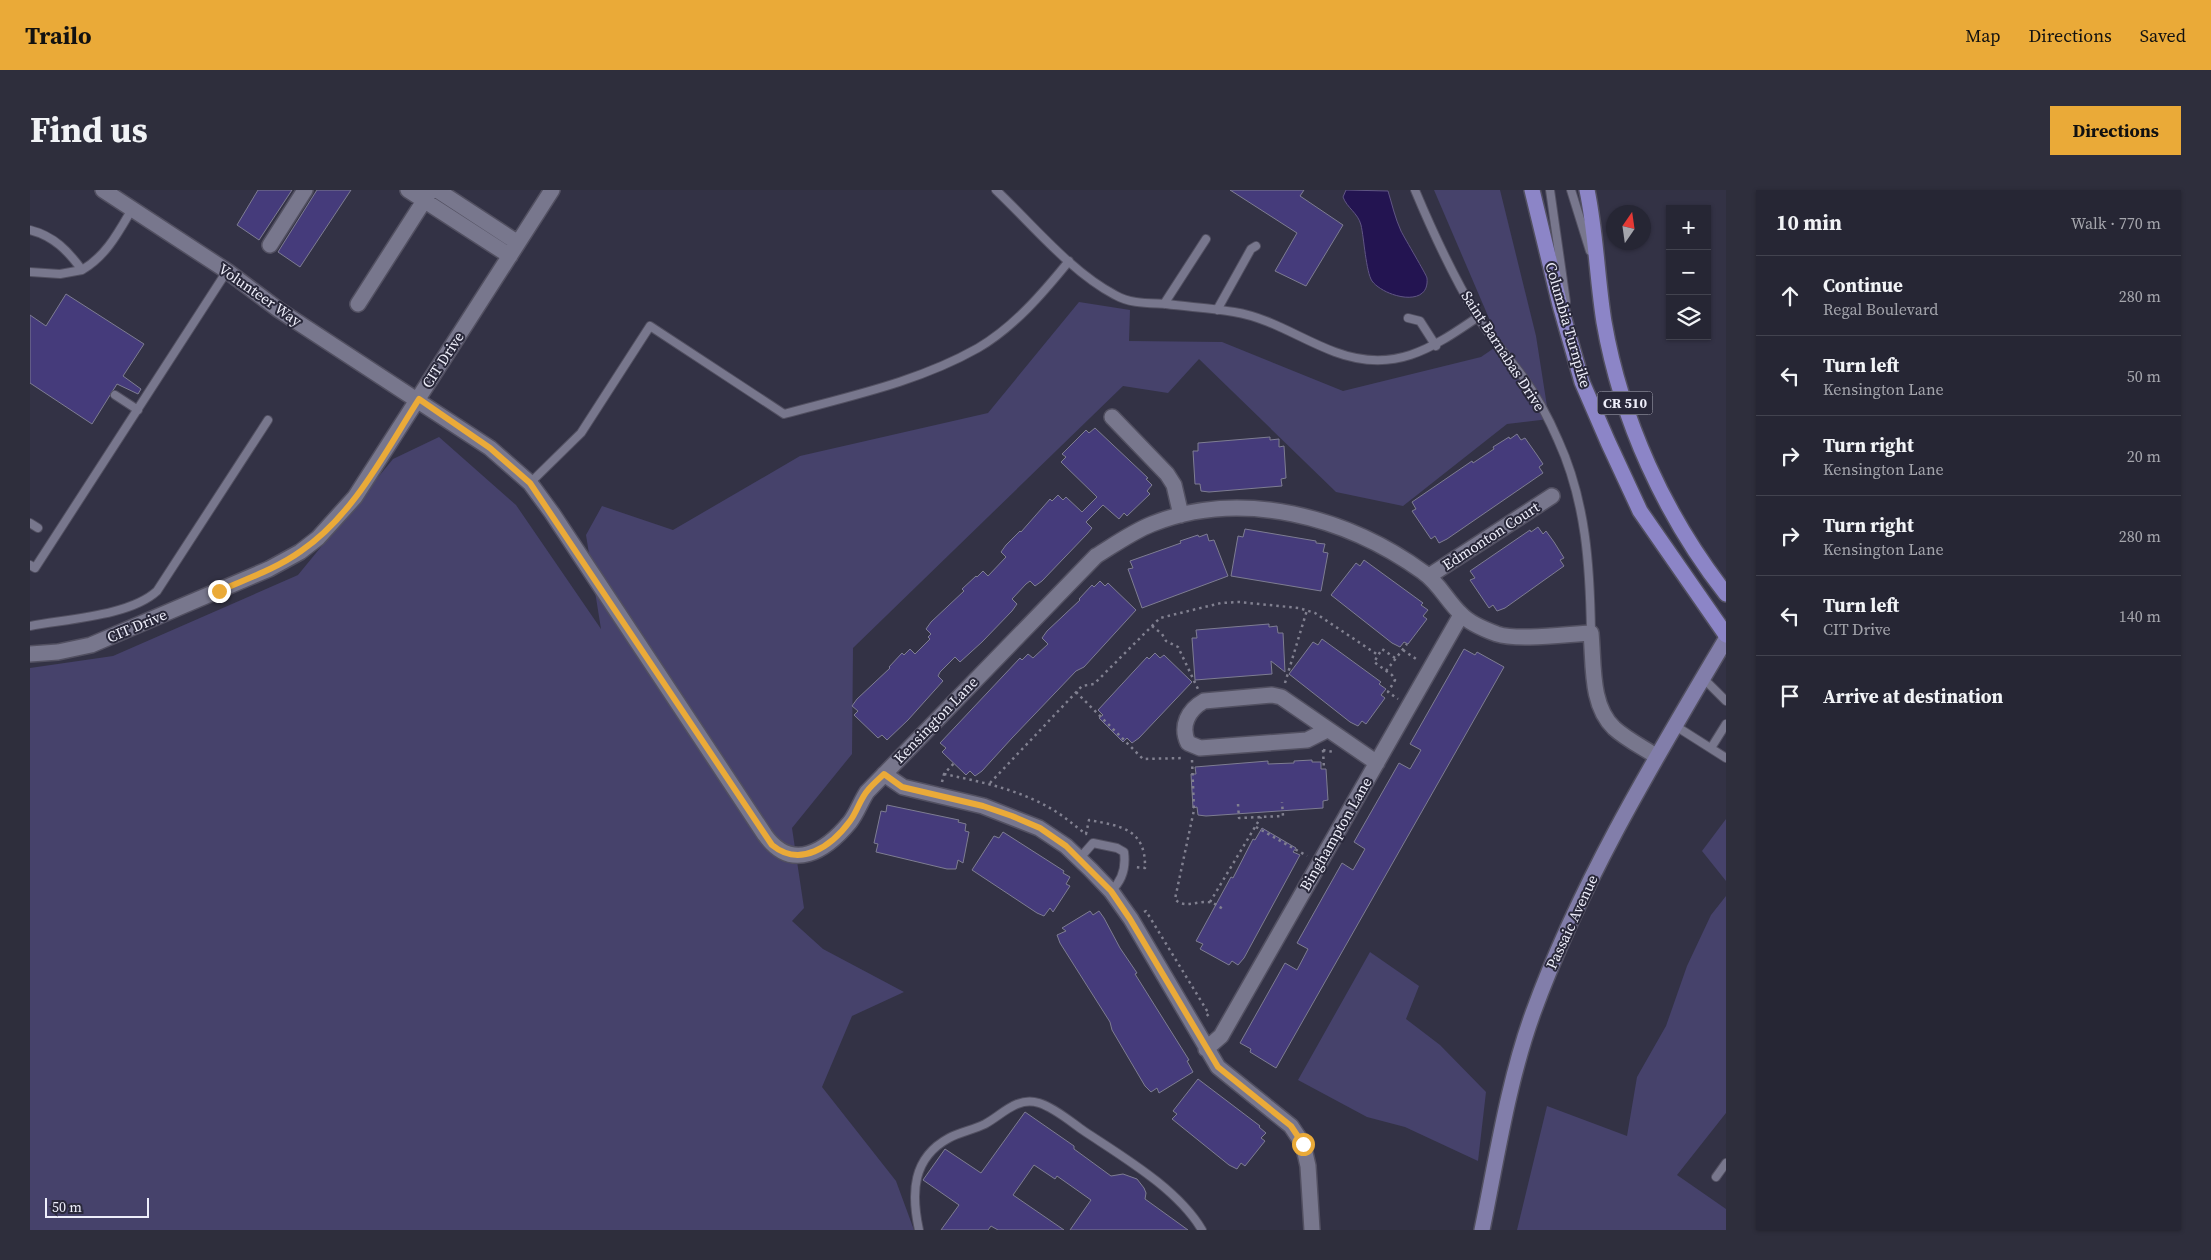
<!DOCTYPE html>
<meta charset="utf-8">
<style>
:root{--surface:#262634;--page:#2e2e3c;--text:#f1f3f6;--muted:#a4a5ac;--line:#42434f;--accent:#eaaa38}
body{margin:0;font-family:"Source Serif 4",serif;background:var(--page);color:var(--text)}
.controls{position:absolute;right:15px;top:15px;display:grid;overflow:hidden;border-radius:0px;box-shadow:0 1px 4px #0004}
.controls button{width:45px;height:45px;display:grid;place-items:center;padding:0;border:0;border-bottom:1px solid var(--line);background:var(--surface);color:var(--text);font:25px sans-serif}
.compass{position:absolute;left:1576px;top:15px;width:45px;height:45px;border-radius:50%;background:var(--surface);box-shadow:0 1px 4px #0004;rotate:13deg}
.scale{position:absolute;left:15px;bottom:12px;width:104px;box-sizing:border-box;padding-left:5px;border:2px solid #eeeefa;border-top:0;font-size:14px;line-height:18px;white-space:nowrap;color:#eeeefa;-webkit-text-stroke:4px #29283a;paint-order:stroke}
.stop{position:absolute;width:15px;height:15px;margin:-11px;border:4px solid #eaaa38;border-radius:50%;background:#fff}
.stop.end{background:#eaaa38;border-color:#fff;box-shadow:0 1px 5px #0008}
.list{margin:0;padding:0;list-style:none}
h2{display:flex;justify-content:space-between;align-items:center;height:65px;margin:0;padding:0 20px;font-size:21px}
h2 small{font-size:16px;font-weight:400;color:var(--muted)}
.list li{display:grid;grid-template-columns:32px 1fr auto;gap:15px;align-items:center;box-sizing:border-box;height:80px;padding:0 20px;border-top:1px solid var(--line)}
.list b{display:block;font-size:19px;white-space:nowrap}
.list p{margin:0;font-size:16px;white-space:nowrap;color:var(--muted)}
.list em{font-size:16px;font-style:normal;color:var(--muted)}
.icon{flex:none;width:28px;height:28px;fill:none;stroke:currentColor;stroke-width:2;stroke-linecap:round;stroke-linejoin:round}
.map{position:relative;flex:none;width:1696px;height:1040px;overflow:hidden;border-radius:0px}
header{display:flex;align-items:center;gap:30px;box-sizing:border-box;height:70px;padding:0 25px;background:var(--accent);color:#111}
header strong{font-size:24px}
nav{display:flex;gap:28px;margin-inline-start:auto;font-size:18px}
.intro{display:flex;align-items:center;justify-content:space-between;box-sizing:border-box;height:120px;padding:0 30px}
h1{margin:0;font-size:35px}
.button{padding:12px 22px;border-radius:0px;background:var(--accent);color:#111;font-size:18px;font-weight:700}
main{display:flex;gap:30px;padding:0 30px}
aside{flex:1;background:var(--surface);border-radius:0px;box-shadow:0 1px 4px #0004}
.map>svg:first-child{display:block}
.green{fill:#46426b}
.water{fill:#231451;stroke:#605584}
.building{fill:#453b7b;stroke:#7e7d92}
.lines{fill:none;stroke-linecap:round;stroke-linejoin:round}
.service-casing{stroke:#525061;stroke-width:10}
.minor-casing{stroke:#525061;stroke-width:18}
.secondary-casing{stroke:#525061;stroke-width:18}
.primary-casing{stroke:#525061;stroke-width:18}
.path{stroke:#818090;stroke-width:2.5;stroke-dasharray:2.5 4;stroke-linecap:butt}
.service{stroke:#78778d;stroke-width:8}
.minor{stroke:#78778d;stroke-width:15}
.secondary{stroke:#827eaa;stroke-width:15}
.primary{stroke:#8c85c7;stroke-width:15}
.route{stroke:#eaaa38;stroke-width:6}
.labels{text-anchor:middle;stroke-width:4;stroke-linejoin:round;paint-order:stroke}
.shield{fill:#29283a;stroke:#b3b3c0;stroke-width:1}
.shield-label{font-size:14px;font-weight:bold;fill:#eeeefa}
.street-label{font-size:15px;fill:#eeeefa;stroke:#29283a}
</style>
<header>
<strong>Trailo</strong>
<nav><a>Map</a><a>Directions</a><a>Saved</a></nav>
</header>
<div class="intro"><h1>Find us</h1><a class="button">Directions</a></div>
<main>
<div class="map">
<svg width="1696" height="1040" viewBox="0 0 1696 1040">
<rect width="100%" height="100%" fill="#333245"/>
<path class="green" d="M 1404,0 L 1470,0 L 1506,146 L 1519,229 L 1477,234 L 1373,316 L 1306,302 L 1169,169 L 1138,203 L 1093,196 L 823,458 L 822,564 L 762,638 L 774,718 L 762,731 L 793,759 L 874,802 L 822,826 L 792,897 L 866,991 L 884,1040 L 0,1040 L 0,478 L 83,466 L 268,385 L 363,269 L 409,247 L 486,315 L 571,439 L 556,345 L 572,316 L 643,340 L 770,266 L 958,223 L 1049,112 L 1100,120 L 1099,151 L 1192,152 L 1313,201 L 1451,167 L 1470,154 Z
M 1696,629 L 1696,691 L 1672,661 Z
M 1696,706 L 1696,923 L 1647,985 L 1696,1019 L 1696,1040 L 1487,1040 L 1517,916 L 1597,946 L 1607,887 L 1636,836 L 1657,776 L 1681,725 Z
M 1340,762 L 1389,796 L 1376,829 L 1410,855 L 1456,902 L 1448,971 L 1375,937 L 1337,927 L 1268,890 Z"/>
<path class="water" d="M 1316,0 L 1358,1 C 1362,14 1365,28 1371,41 C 1375,49 1396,84 1397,88 C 1400,119 1354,107 1342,91 C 1336,82 1334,48 1331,35 C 1328,23 1317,18 1313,7 Z"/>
<path class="building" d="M 228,0 L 262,0 L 229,50 L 207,35 Z
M 287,0 L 321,0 L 270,77 L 248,62 Z
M 1200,0 L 1274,0 L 1270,6 L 1313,35 L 1276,96 L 1245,81 L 1267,43 Z
M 36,104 L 114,154 L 93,186 L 111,199 L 108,204 L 87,194 L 62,234 L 0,193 L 0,125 L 16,136 Z
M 1065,238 L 1118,288 L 1116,289 L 1122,295 L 1117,301 L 1120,304 L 1097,326 L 1094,323 L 1089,329 L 1073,315 L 1056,332 L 1062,338 L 1057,344 L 1012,391 L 1005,396 L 1000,391 L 996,394 L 982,409 L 987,414 L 982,421 L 952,452 L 930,472 L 925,467 L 910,482 L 908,486 L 913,491 L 878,530 L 857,550 L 852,545 L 848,548 L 824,525 L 828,521 L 822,516 L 827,509 L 860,478 L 859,477 L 872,463 L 874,465 L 880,459 L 885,464 L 900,449 L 898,447 L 901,444 L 896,439 L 901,432 L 934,401 L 932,399 L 946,386 L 947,387 L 953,381 L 958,386 L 976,367 L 971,362 L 976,355 L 990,341 L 991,342 L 1020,309 L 1022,311 L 1028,305 L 1033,310 L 1036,307 L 1052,322 L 1067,307 L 1031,272 L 1036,267 L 1032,264 L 1056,240 L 1059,243 Z
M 1487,244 L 1491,250 L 1495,248 L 1507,265 L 1513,274 L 1509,277 L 1513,283 L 1417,349 L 1409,353 L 1405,346 L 1401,349 L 1382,321 L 1386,319 L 1382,312 L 1442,271 L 1443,273 L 1464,259 L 1463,257 L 1479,247 L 1480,249 Z
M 1240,247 L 1240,250 L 1249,249 L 1249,257 L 1254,256 L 1256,288 L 1251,289 L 1252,296 L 1179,302 L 1171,301 L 1170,294 L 1165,294 L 1163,261 L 1168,261 L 1168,253 Z
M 1508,337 L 1513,344 L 1516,341 L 1524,352 L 1534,368 L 1530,370 L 1534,376 L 1475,418 L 1467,421 L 1463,415 L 1459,418 L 1440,390 L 1445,388 L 1440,381 L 1500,340 L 1501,342 Z
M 1215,339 L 1286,351 L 1286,353 L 1295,354 L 1293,362 L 1298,363 L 1291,401 L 1201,386 L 1208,346 L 1213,347 Z
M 1177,344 L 1179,351 L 1184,350 L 1198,386 L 1112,418 L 1098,379 L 1103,378 L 1100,371 L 1151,353 L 1150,351 L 1168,345 L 1169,347 Z
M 1334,370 L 1393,413 L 1391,415 L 1398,420 L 1393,426 L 1397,429 L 1378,454 L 1374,452 L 1370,457 L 1362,453 L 1301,405 L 1326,373 L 1330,376 Z
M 1070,391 L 1075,396 L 1078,393 L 1106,420 L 1054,477 L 1046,481 L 982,548 L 952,581 L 945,586 L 940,581 L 936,585 L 912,562 L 916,558 L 910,553 L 990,468 L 992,470 L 998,464 L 1003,468 L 1018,454 L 1012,448 L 1017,441 L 1050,410 L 1049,409 L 1062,395 L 1064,397 Z
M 1239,434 L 1239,437 L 1247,436 L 1248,443 L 1253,443 L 1255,482 L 1241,471 L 1242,484 L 1165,490 L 1162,448 L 1167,448 L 1166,440 Z
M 1292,449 L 1351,492 L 1349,494 L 1356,499 L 1351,505 L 1355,508 L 1336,534 L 1332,531 L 1328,536 L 1320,532 L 1259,484 L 1283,452 L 1288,455 Z
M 1434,459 L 1445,465 L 1447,462 L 1474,477 L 1246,878 L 1220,862 L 1221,859 L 1210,853 L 1255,773 L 1267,780 L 1278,759 L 1267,753 L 1312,673 L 1323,680 L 1335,659 L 1324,652 L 1369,573 L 1380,579 L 1391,560 L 1380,554 Z
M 1125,463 L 1130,468 L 1134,465 L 1162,492 L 1109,548 L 1102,553 L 1097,548 L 1093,552 L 1069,528 L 1073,525 L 1068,520 L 1117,467 L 1119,469 Z
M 1282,570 L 1282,572 L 1291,572 L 1291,579 L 1296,579 L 1298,610 L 1293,611 L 1293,618 L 1176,626 L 1168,625 L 1167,617 L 1163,618 L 1161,584 L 1166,584 L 1165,577 L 1238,571 L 1238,574 L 1264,573 L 1264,571 Z
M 857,615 L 929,630 L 928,632 L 936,634 L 935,641 L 939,642 L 933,673 L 928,670 L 926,679 L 917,679 L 846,662 L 848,654 L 844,653 L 851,621 L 856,622 Z
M 1232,638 L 1266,658 L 1263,662 L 1270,665 L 1214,768 L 1208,775 L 1202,771 L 1199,775 L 1170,759 L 1173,754 L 1166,751 L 1201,687 L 1203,688 L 1223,649 L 1225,650 Z
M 973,642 L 1034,681 L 1033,683 L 1040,687 L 1036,694 L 1040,696 L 1023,722 L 1020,718 L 1014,726 L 1007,723 L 942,680 L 964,646 L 969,648 Z
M 1060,721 L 1063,725 L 1069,721 L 1074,728 L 1090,758 L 1107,783 L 1105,784 L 1159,870 L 1157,871 L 1163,882 L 1129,903 L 1127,898 L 1121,902 L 1115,896 L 1082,840 L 1080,832 L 1030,753 L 1027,745 L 1036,741 L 1032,738 Z
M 1168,889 L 1230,936 L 1229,937 L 1236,943 L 1231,948 L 1235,951 L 1215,976 L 1211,973 L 1207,979 L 1199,975 L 1142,929 L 1147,924 L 1143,921 Z
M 995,922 L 1044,956 L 1044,959 L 1081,986 L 1093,984 L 1107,989 L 1114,998 L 1116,1003 L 1115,1009 L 1158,1040 L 1040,1040 L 1061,1010 L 1027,986 L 1025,989 L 1004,975 L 983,1005 L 1034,1040 L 968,1040 L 961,1036 L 958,1040 L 911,1040 L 929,1015 L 893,990 L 915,959 L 951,983 Z"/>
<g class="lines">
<g class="service-casing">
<path id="service" d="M 966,0 C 1002,34 1041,82 1085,105 C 1101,114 1118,113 1136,114 C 1159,117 1182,118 1204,122 C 1241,128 1270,149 1305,162 C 1364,184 1401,159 1448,127
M 1385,0 C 1403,43 1423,86 1447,126 C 1460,147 1478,166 1493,187 C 1506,205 1519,229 1528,250 C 1556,311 1560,376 1561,443
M 1520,0 L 1536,112
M 1541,0 L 1560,61
M 0,40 C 24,46 38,61 52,80 L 30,84 L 0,82
M 52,80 C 76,66 88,43 102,19
M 1134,114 L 1176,49
M 1187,120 L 1221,59 L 1226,56
M 1378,128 L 1390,131 L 1406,156
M 85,205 L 108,220
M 500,293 L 551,243 L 620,136 L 754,224 C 820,206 888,192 948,158 C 984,137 1013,103 1039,71
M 0,333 L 8,338
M 0,375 L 5,378 L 197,81
M 0,436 C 36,429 100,426 127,401 L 238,230
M 1673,488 L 1696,511
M 1644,535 L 1696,568
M 1681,558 L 1696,534
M 1049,669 L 1063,653 L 1087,658 L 1094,662 C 1096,677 1092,691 1081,701
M 1686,987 L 1696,973
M 889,1040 C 881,1003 882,968 919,948 C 930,942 943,940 955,934 C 972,925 987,906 1009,913 C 1025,918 1041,932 1054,941 C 1093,967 1148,999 1172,1040"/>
</g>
<g class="minor-casing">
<path id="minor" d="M 73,0 L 197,81 L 249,120 L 460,258 L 500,293 L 522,323 L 735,645 C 762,683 796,661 820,632 C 827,623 831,611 837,602 L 1066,366 C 1084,355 1102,342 1122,334 C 1212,298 1317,327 1393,382 C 1409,393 1417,411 1431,424 C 1439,433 1456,440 1467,444 C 1488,451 1538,444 1561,443 C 1564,474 1560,515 1584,538 C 1596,549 1612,557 1626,566
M 378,0 L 480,66
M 407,0 L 488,53
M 240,55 L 275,0
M 328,114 L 401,0
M 1082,227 L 1137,284 L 1144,295 L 1151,325
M 1399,386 L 1522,306
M 0,464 L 28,462 L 61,455 L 239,379 L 270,362 L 288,348 L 325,307 L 522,0
M 1297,540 L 1277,550 L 1170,558 L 1158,553 C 1150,536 1158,520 1174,511 L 1242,505 L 1251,507 L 1347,573
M 854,584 L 873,597 L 953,616 L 1009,638 L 1036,656 L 1061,680 L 1081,701 L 1101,729 L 1188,877 L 1261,936 L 1273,954 L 1278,976 L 1282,1040
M 1176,859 L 1191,846 L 1431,425"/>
</g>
<g class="secondary-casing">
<path id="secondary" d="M 1452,1040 C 1467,967 1478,892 1503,823 C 1551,691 1625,569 1696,449"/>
</g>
<g class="primary-casing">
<path id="primary" d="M 1502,0 L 1530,115 L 1552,192 L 1578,252 L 1610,321 L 1696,445
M 1557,0 C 1566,43 1567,88 1574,132 C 1591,230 1635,326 1696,404"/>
</g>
<path class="path" d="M 1122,436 L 1132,444 L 1136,451 L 1148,457 L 1168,499
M 1373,460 L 1389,471
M 1365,468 L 1352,459 L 1344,472 L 1362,485 L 1365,490 L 1358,502 L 1368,509
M 1356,481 L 1377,454
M 1255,493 L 1277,420
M 1046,502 L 1113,569 L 1154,568
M 1293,560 L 1304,562
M 1293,560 L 1294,579
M 1162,570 L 1164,620 L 1145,709 C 1153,719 1167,711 1178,712 C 1183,712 1188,716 1193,719
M 914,584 C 952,592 991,600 1025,621 C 1035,627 1045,636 1056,644 L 1059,630 C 1091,636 1116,639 1115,678 L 1105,677
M 912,592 L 914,584 L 926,571
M 960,593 L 1052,496 L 1064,494 L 1130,428 L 1191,413 L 1209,412 L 1269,418 L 1285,423 L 1348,465
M 1208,614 L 1209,628 L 1253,626 L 1252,612
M 1226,637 L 1277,666
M 1180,712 L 1231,627
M 1114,722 L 1116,721 L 1179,824 L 1174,828"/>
<use href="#service" class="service"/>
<use href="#minor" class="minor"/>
<use href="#secondary" class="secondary"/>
<use href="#primary" class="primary"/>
</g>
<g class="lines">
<path class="route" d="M 189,401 C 216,389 246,379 271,361 C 324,325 355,262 389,209 L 460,258 L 500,293 L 742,655 C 770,678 801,657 820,631 C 827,622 830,609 838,600 C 843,594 849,589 854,584 L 872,597 L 953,616 L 982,626 L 1010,638 L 1036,656 L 1081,701 L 1100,729 L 1188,877 L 1261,936 L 1273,954"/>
</g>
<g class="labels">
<rect class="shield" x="1567.5" y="201.5" width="55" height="23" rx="4"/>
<g class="shield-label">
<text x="1595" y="218">CR 510</text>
</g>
<g class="street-label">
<text transform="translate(230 105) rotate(35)" y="5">Volunteer Way</text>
<text transform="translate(1538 135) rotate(74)" y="5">Columbia Turnpike</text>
<text transform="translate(1473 161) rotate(57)" y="5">Saint Barnabas Drive</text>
<text transform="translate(413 170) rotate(-57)" y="5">CIT Drive</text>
<text transform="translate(1461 346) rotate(-33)" y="5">Edmonton Court</text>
<text transform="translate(107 436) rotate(-23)" y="5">CIT Drive</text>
<text transform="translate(906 530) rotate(-46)" y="5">Kensington Lane</text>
<text transform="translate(1306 644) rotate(-60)" y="5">Binghampton Lane</text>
<text transform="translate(1542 732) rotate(-65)" y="5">Passaic Avenue</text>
</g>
</g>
</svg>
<div class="controls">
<button>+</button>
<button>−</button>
<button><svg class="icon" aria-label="layers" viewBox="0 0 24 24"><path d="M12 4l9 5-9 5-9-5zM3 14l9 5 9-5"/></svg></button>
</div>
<svg class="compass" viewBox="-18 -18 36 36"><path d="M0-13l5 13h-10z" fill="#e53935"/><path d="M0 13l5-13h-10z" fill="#a4a5ac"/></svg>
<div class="scale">50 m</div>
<div class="stop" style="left:1273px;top:954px"></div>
<div class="stop end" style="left:189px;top:401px"></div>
</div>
<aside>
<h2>10 min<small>Walk · 770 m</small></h2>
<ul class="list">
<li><svg class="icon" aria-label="ahead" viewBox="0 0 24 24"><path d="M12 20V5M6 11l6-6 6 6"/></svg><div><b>Continue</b><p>Regal Boulevard</p></div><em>280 m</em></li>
<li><svg class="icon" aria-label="left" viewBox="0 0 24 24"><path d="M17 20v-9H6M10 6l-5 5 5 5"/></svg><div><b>Turn left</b><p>Kensington Lane</p></div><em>50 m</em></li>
<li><svg class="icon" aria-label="right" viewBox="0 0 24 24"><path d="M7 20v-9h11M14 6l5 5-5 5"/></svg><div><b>Turn right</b><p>Kensington Lane</p></div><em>20 m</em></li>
<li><svg class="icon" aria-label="right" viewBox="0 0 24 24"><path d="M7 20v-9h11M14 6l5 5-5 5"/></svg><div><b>Turn right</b><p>Kensington Lane</p></div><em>280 m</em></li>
<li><svg class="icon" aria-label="left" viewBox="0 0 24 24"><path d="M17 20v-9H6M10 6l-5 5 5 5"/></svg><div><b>Turn left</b><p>CIT Drive</p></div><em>140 m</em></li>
<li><svg class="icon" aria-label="arrive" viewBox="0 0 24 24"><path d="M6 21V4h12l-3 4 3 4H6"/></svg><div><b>Arrive at destination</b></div></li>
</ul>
</aside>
</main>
